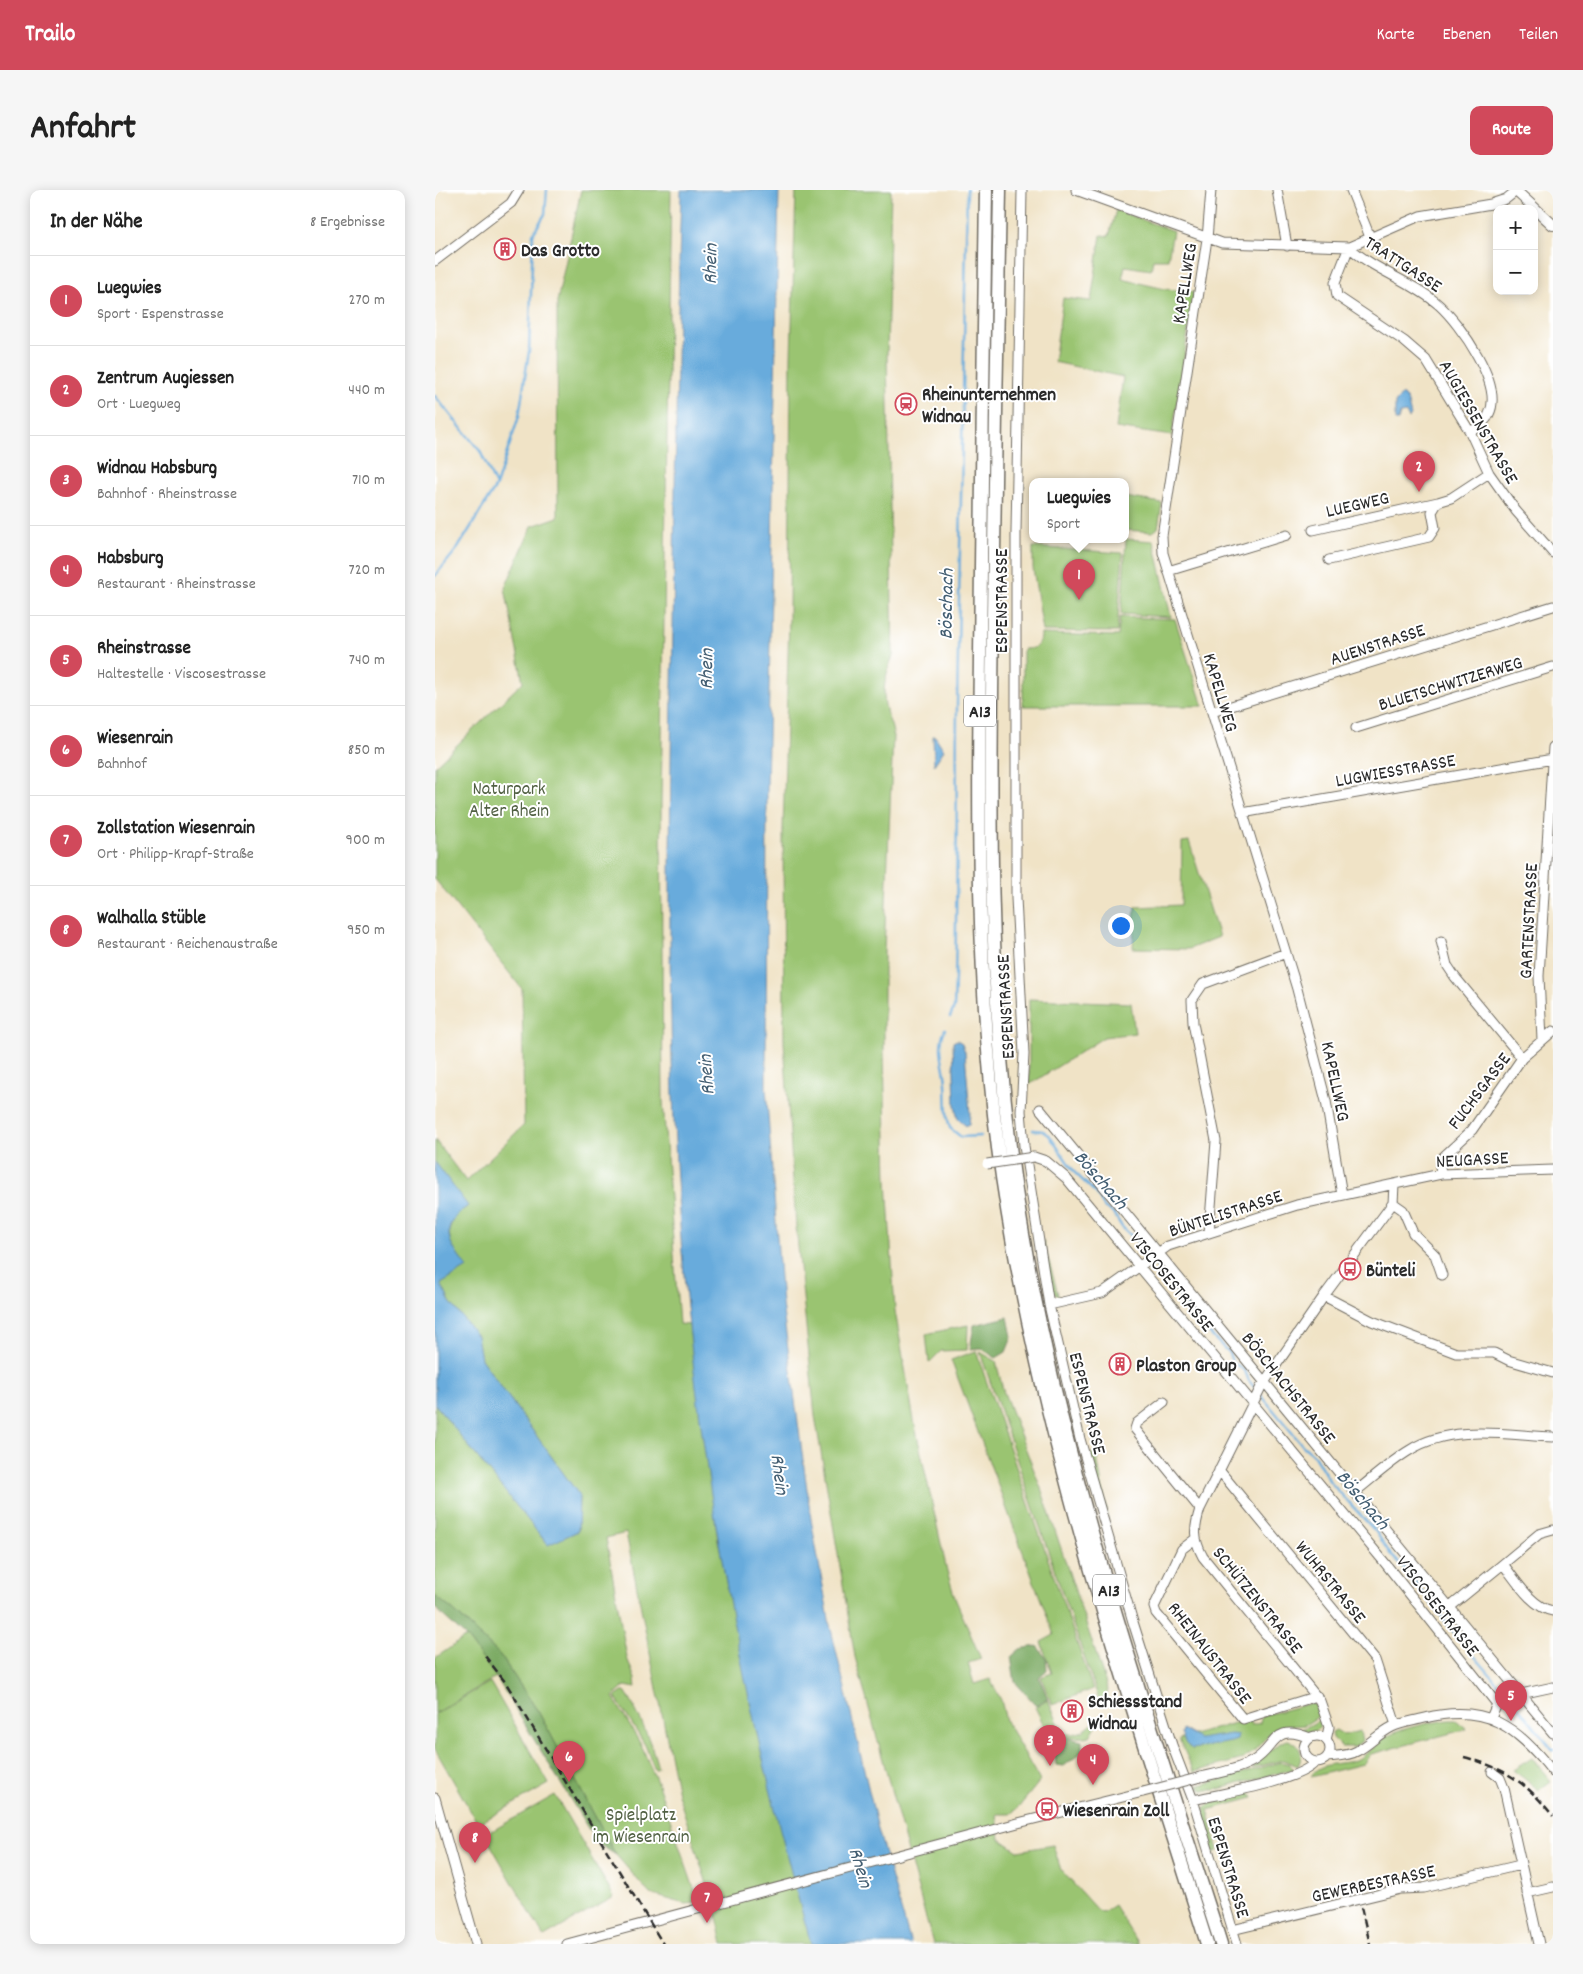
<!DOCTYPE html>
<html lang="de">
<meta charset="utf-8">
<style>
:root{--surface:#fff;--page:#f6f6f6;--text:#222;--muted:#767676;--line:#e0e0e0;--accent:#d1495b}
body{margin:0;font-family:Dekko,sans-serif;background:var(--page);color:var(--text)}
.controls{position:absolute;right:15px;top:15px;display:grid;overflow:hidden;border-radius:10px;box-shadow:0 2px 12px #0003}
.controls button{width:45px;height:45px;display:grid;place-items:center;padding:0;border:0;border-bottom:1px solid var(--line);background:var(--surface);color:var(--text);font:25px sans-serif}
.you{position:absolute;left:685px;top:735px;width:18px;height:18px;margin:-12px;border:4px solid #fff;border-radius:50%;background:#1a73e8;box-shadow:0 0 0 8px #1a73e833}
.badge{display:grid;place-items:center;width:32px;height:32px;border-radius:50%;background:var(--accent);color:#fff;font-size:16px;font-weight:700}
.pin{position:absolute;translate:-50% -41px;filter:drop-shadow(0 1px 2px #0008)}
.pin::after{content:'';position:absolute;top:26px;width:18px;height:15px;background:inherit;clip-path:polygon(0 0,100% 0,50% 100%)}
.popup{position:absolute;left:594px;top:288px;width:100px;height:65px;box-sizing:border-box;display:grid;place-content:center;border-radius:10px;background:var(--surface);filter:drop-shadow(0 1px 4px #0005);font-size:16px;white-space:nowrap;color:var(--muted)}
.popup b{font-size:19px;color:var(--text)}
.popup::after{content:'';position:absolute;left:50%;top:100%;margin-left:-10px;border:10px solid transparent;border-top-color:var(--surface)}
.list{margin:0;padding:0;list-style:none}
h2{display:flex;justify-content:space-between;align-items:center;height:65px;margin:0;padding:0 20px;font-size:21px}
h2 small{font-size:16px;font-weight:400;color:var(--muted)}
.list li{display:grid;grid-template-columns:32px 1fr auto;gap:15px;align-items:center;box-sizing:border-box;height:90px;padding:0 20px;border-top:1px solid var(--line)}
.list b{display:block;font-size:19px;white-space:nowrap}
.list p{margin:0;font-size:16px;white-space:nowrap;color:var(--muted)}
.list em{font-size:16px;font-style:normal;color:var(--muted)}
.map{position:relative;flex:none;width:1118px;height:1754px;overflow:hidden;border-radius:10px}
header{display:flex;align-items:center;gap:30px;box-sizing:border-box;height:70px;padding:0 25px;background:var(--accent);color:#fff}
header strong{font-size:24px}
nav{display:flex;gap:28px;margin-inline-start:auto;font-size:18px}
.intro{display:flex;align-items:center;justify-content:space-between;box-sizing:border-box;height:120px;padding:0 30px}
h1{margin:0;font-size:35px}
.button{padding:12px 22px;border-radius:10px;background:var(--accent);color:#fff;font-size:18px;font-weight:700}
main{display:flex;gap:30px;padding:0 30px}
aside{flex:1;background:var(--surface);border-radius:10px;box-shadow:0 2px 12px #0003}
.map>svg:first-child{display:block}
.green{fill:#9ac471;stroke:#62784e}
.forest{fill:#7baa63;stroke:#536a47}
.water{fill:#67abdc;stroke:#496b84}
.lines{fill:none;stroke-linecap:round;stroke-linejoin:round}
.stream{stroke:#67abdc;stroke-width:2.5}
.minor-casing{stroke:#706b61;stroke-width:11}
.major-casing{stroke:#706b61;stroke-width:12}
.highway-casing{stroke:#706b61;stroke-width:15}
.minor{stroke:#fff;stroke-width:9}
.major{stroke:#fff;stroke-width:10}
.highway{stroke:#fff;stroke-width:12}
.rail{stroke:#2b2b2b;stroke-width:2.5;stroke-dasharray:8 4;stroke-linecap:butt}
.minor-bridge-casing{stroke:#706b61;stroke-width:11;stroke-linecap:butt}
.minor-bridge{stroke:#fff;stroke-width:9}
.labels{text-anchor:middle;stroke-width:4;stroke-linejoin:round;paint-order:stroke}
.shield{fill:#fff;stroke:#6b6b6b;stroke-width:1}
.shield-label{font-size:18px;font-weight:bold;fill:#2b2b2b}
.poi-label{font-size:19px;font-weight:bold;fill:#2b2b2b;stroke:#fff;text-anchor:start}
.street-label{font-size:19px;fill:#2b2b2b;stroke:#fff}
.park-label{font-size:19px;fill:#526144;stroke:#fff}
.water-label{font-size:20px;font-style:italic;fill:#435e72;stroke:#fff}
</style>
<header>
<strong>Trailo</strong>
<nav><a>Karte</a><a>Ebenen</a><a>Teilen</a></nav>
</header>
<div class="intro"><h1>Anfahrt</h1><a class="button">Route</a></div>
<main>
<aside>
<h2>In der Nähe<small>8 Ergebnisse</small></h2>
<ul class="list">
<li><span class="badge">1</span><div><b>Luegwies</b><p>Sport · Espenstrasse</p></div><em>270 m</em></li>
<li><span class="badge">2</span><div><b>Zentrum Augiessen</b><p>Ort · Luegweg</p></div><em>440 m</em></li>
<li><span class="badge">3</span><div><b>Widnau Habsburg</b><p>Bahnhof · Rheinstrasse</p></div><em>710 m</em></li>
<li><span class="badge">4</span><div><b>Habsburg</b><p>Restaurant · Rheinstrasse</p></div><em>720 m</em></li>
<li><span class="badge">5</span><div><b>Rheinstrasse</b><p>Haltestelle · Viscosestrasse</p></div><em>740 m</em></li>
<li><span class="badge">6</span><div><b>Wiesenrain</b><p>Bahnhof</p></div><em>850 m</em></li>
<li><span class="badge">7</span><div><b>Zollstation Wiesenrain</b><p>Ort · Philipp-Krapf-Straße</p></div><em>900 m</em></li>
<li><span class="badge">8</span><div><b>Walhalla Stüble</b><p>Restaurant · Reichenaustraße</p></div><em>950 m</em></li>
</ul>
</aside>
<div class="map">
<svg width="1118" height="1754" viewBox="0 0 1118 1754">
<rect width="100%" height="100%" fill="#fff"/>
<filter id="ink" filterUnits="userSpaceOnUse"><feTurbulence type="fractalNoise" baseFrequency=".02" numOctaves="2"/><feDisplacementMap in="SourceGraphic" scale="10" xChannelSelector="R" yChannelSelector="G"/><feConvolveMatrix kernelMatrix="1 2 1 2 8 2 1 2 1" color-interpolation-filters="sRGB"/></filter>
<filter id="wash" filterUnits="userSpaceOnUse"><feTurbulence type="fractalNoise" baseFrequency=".0096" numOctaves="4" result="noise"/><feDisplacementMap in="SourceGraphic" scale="20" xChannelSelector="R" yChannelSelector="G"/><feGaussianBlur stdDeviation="1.12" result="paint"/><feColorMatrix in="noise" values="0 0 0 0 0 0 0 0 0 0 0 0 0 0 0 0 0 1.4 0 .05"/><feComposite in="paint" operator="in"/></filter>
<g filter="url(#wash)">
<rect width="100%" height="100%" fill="#f0e3c6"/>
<path class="green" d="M 146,0 L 236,0 L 226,613 L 228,911 L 244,1134 L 254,1135 L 283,1350 L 377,1754 L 288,1754 L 281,1722 L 243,1604 L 191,1343 L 171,1348 L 192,1468 L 200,1489 L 201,1498 L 190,1496 L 178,1507 L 205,1553 L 222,1592 L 264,1713 L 250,1714 L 215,1704 L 181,1665 L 104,1523 L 65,1465 L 19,1421 L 0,1406 L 0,1214 L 112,1354 L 143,1341 L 144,1305 L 46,1169 L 42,1146 L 15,1112 L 6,1094 L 16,1057 L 14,1041 L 19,1026 L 33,1016 L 0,972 L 0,950 L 31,991 L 89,935 L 87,799 L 0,689 L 0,576 L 88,492 L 70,398 L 97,336 L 123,327 L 122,112 Z
M 361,0 L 456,0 L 452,164 L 458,466 C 451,483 446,501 451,520 C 453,530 458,536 458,546 L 449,761 L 449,862 L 452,991 L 460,1121 L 480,1236 L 512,1381 L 520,1408 L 546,1469 L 533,1473 L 539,1494 L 555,1489 L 566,1510 L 571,1531 L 605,1591 L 583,1618 L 575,1624 L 562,1624 L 565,1649 L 583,1661 L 618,1655 L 626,1680 L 662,1720 L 668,1722 L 679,1715 L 703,1754 L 498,1754 L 420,1467 L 380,1226 L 361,1037 L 349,852 L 348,641 L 354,429 L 356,168 Z
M 681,20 L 738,41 L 733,69 L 718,69 L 716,80 L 690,76 L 687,89 L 730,99 L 759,102 L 737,246 L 681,238 L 688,187 L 619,172 L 628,108 L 656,111 L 666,45 L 674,46 Z
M 690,307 L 727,313 L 723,338 L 718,342 L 690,340 Z
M 691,349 L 719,351 L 736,427 L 686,424 Z
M 598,357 L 688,363 L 682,442 L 608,441 L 598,378 Z
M 685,427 L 740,429 L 768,516 L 588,516 L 588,459 C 599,459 606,457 606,444 L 683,446 Z
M 754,651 L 784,747 L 754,759 L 698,758 L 700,717 L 746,715 L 747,652 Z
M 594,809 L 696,813 L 700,843 L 669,847 L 594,895 Z
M 608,1050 L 624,1108 L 617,1101 Z
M 533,1135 L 532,1160 L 506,1161 L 494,1173 L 491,1144 Z
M 541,1161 L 658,1499 L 617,1515 L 606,1487 L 617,1483 L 606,1452 L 619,1445 L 516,1170 Z
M 545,1162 L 561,1171 L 568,1200 L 607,1301 L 673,1500 L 671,1507 L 664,1510 Z
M 661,1262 L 674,1335 L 655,1264 Z
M 31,1447 L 61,1487 L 0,1523 L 0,1468 Z
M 55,1492 L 114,1594 L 43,1634 L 0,1559 L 0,1524 Z
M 189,1501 L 191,1502 C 205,1527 216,1551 223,1578 L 220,1580 L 210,1555 L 180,1507 Z
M 613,1510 L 628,1544 C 644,1545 651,1541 662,1529 L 664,1531 L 655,1546 C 641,1549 629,1545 616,1550 L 600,1517 Z
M 876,1513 L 880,1515 L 884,1526 L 870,1535 L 854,1536 L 838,1540 L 817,1563 L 808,1569 L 759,1582 L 744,1549 L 814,1529 L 816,1535 L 825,1533 L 827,1526 Z
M 888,1528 L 883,1539 L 876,1542 L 866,1540 Z
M 1014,1530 L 1021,1530 L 1032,1539 L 936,1564 L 928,1574 L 876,1587 C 883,1571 906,1575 920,1570 C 932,1566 940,1554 951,1547 C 969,1537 993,1533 1014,1530 Z
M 901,1540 L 909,1545 L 925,1541 L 927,1551 L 920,1557 L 907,1557 L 898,1548 L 897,1542 Z
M 853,1550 C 866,1554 869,1565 863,1576 L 848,1570 L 817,1578 C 824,1571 844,1550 853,1550 Z
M 1097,1568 L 1116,1591 L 1104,1600 L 1078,1580 Z
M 846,1572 L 854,1574 L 859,1579 L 780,1600 L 767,1600 L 762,1596 Z
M 814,1601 L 818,1608 L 773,1620 L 783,1661 L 778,1663 L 769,1625 L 770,1617 L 780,1609 Z
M 120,1605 L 179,1707 L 109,1747 L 50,1645 Z"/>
<path class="forest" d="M 573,1127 L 577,1147 L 571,1162 L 561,1168 L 546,1158 L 535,1159 L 539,1135 Z
M 0,1406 L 19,1421 L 65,1465 L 104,1523 L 181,1665 L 162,1653 L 61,1487 L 31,1447 L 0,1418 Z
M 602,1456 L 611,1468 L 612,1480 L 604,1487 L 613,1509 L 601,1515 L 580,1492 L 576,1467 L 585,1459 Z
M 629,1547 L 647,1551 L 647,1562 L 629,1576 L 621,1575 L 618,1551 Z"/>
<path class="water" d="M 246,0 L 344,0 L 332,602 L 331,898 L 347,1114 L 376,1329 L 395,1435 L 444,1643 L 476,1754 L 376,1754 C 318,1551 276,1346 254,1136 C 231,924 234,710 237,497 C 240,332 241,166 246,0 Z
M 967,204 L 972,209 L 976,226 L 974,228 L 971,223 L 965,224 L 963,231 L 960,231 L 960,213 Z
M 498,546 L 500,546 L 509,560 L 499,575 Z
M 522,850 L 527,853 L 530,862 L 535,924 L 534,934 L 531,936 L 523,929 L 520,916 L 518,852 Z
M 0,972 L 33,1016 C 2,1037 14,1053 32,1078 L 6,1094 L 15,1112 L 42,1146 L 46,1169 L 144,1305 L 143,1341 L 113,1355 L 0,1214 Z
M 747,1539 L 764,1549 L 796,1544 L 803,1545 L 802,1550 L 796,1552 L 757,1559 L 751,1554 L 746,1543 Z"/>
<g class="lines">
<path class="stream" d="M 0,206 L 45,261 L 61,296
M 0,386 L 23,358 L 61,296 L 84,226 L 94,161 L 98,44 L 110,24 L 112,0
M 515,827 L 519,818 C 523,716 521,615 522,514 C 525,342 529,171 532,0
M 510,839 C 501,859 510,875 511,894 C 512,910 510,923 515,938 L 526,947 L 546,946
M 598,940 L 608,941 L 614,945 L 640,983 L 661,1003 L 669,1017 L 679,1024 L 687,1037 L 700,1049 L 710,1063
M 721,1076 L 739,1096 L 748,1113 L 755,1118 L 770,1139 L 794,1163 L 797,1172 L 810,1181 L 814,1191 L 822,1200
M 826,1205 L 868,1256 L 879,1265 L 895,1292 L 941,1342 L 956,1365 L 971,1380 L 1017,1440 L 1072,1504
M 1076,1508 L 1118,1560"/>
</g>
</g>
<g filter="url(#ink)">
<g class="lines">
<g class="minor-casing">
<path id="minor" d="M 587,0 L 581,342 L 581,708 L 589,864 L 586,921 L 589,956 L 614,1115 L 645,1249 L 698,1432 L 737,1555 L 758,1610 L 802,1754
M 641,0 L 787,53 L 914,57 L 985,26 L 1056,14 L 1071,9 L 1081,1
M 776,0 L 772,49 L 727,346 L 728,363 L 862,799 L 891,911 L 907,1005
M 842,0 L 852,56
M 916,0 L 935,47
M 0,71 L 76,13 L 84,0
M 1035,242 C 1042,238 1051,232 1054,224 C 1069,195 1025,134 1004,115 C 977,91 940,81 914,57 L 900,93 L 902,106 L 969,151 L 991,170 L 1035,242 L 1054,283 L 1081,321 L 1118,363
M 878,340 L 1003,312 L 1016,308 L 1054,283
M 894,370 L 994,347 L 1000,338 L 997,322 L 1003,312
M 733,381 L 852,345
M 777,522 L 1118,416
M 921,538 L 1118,477
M 807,623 L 1118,569
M 1006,751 L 1012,775 L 1020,787 L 1087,868
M 1107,850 L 1104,786 L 1118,557
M 605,919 L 1118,1543
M 599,967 L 611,971 L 631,988 L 950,1373 L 1062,1514
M 1006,984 L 1005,976 L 1008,967 L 1037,940 L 1087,868 L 1118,841
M 958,1013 L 968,1020 L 978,1043 L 1000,1065 L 1007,1085
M 774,1043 L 781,951 L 758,833 L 757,810 L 768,794 L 851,763
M 889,1106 L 937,1131 L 1021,1163 L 1059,1163 L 1073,1170 L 1118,1183
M 614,1115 L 667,1103 L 733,1056 L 862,1015 L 1006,984 L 1118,980
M 729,1212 L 702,1233 L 700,1239 L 765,1319
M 784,1280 L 940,1470 L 961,1535
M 920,1302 C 938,1288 955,1272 975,1260 C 1017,1234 1071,1245 1118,1247
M 760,1349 L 747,1359 L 719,1417 L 721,1423 L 808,1529 L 882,1506
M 1068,1374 L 1104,1344 L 1118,1340
M 1015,1417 L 1068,1374 C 1080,1389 1097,1418 1118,1421
M 1056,1528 L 1062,1514 L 1072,1507 L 1118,1497
M869 1559a13 13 0 1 1 26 0a13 13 0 1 1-26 0Z
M 891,1550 L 894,1537 L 885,1511 L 768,1367 C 758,1349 759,1338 765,1319 L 826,1197 L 889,1106 L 958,1013 L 959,995
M 892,1567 C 901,1566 914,1566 922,1561 C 934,1555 943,1544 957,1537 C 967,1532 979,1531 990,1528 C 1051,1513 1081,1536 1118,1582
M 1057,1582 L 1065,1588 L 1069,1598 L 1104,1754
M 766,1587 C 783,1583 802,1580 818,1571 C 842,1558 836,1532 875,1548
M 0,1608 L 41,1754
M 758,1610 C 784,1604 866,1591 880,1572
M 1092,1703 L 1118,1697
M 797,1740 L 966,1699 L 989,1698 L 1085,1675
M 132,1754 L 583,1633 L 708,1602"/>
</g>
<g class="major-casing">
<path id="major" d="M 1080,0 L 1118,35"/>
</g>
<g class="highway-casing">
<path id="highway" d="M 551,0 C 548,155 547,311 545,466 C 543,630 542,795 563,958 C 599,1231 690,1492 772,1754
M 565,0 C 562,143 560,287 558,430 C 555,619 553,807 580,994 C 618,1255 706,1504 786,1754"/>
</g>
<use href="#minor" class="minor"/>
<use href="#major" class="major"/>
<use href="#highway" class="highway"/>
<path class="rail" d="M 50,1466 L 71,1493 L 228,1754
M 1029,1567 C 1070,1578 1092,1593 1118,1626
M 926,1717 L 935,1754"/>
<g class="minor-bridge-casing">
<path id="minor-bridge" d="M 552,974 L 599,967
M 708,1602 L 766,1587"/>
</g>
<use href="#minor-bridge" class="minor-bridge"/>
</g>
</g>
<defs>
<g id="building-ring" transform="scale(1.125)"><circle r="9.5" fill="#fff" stroke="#d1495b" stroke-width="1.5"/><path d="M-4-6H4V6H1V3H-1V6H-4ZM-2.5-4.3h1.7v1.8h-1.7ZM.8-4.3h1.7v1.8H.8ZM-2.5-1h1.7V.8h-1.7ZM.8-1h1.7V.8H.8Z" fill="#d1495b"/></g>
<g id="station-ring" transform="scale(1.125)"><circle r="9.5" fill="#fff" stroke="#d1495b" stroke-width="1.5"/><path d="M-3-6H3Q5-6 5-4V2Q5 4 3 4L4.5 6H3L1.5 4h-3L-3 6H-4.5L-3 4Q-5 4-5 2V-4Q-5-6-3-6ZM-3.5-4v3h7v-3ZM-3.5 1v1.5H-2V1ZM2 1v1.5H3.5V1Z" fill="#d1495b"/></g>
<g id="bus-ring" transform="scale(1.125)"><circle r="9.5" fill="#fff" stroke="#d1495b" stroke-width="1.5"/><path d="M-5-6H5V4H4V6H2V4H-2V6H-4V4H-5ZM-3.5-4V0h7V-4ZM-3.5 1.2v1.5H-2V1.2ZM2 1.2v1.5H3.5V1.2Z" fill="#d1495b"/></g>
</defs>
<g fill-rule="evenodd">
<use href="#building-ring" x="70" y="59"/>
<use href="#station-ring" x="471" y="214"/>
<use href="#bus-ring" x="915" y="1079"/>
<use href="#building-ring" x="685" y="1174"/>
<use href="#building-ring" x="637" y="1521"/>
<use href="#bus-ring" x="612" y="1619"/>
</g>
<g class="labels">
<g class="shield">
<rect x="529" y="505.5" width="32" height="31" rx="4"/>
<rect x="658" y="1384.5" width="32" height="31" rx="4"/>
</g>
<g class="shield-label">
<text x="545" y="527">A13</text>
<text x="674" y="1406">A13</text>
</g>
<g class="poi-label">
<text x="86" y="66">Das Grotto</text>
<text x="487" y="210">Rheinunternehmen<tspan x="487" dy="22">Widnau</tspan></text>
<text x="931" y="1086">Bünteli</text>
<text x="701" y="1181">Plaston Group</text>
<text x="653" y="1517">Schiessstand<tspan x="653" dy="22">Widnau</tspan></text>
<text x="628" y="1626">Wiesenrain Zoll</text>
</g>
<g class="street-label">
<text transform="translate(969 73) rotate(33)" y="7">TRATTGASSE</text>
<text transform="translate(748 93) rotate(-81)" y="7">KAPELLWEG</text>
<text transform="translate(1045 231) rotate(60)" y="7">AUGIESSENSTRASSE</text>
<text transform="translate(922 313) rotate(-13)" y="7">LUEGWEG</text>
<text transform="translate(565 411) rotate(-90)" y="7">ESPENSTRASSE</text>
<text transform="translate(942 453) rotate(-18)" y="7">AUENSTRASSE</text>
<text transform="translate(1015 492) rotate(-17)" y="7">BLUETSCHWITZERWEG</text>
<text transform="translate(787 502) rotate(73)" y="7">KAPELLWEG</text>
<text transform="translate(960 579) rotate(-10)" y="7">LUGWIESSTRASSE</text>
<text transform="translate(1092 731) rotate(-87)" y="7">GARTENSTRASSE</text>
<text transform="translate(569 817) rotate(-93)" y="7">ESPENSTRASSE</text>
<text transform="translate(902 891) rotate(78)" y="7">KAPELLWEG</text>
<text transform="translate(1043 900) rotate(-53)" y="7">FUCHSGASSE</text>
<text transform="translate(1037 968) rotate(-3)" y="7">NEUGASSE</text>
<text transform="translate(790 1022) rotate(-18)" y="7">BÜNTELISTRASSE</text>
<text transform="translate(738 1091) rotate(51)" y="7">VISCOSESTRASSE</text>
<text transform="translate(855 1197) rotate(51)" y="7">BÖSCHACHSTRASSE</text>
<text transform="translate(654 1213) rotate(76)" y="7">ESPENSTRASSE</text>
<text transform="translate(897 1391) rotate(51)" y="7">WUHRSTRASSE</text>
<text transform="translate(824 1409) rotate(51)" y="7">SCHÜTZENSTRASSE</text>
<text transform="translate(1004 1415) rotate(52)" y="7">VISCOSESTRASSE</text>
<text transform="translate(776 1462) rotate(52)" y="7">RHEINAUSTRASSE</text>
<text transform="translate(795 1677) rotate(73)" y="7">ESPENSTRASSE</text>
<text transform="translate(938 1692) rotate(-12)" y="7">GEWERBESTRASSE</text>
</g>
<g class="park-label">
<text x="74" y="604">Naturpark<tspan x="74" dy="22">Alter Rhein</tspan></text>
<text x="206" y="1630">Spielplatz<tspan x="206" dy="22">im Wiesenrain</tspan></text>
</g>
<g class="water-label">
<text transform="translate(274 74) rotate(-89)" y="7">Rhein</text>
<text transform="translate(510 414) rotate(-89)" y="7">Böschach</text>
<text transform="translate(270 479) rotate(-89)" y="7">Rhein</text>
<text transform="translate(270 885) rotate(-94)" y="7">Rhein</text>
<text transform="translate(667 989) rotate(49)" y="7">Böschach</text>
<text transform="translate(346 1284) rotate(82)" y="7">Rhein</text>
<text transform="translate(929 1309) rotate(50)" y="7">Böschach</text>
<text transform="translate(427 1677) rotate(73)" y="7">Rhein</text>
</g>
</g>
</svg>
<div class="controls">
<button>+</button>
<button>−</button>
</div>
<div class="you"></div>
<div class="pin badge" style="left:644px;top:410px">1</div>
<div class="popup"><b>Luegwies</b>Sport</div>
<div class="pin badge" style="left:984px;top:302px">2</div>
<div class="pin badge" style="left:615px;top:1576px">3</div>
<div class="pin badge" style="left:658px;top:1595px">4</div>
<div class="pin badge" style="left:1076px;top:1531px">5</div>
<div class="pin badge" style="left:134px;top:1592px">6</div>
<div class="pin badge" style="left:272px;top:1733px">7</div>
<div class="pin badge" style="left:40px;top:1673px">8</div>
</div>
</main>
